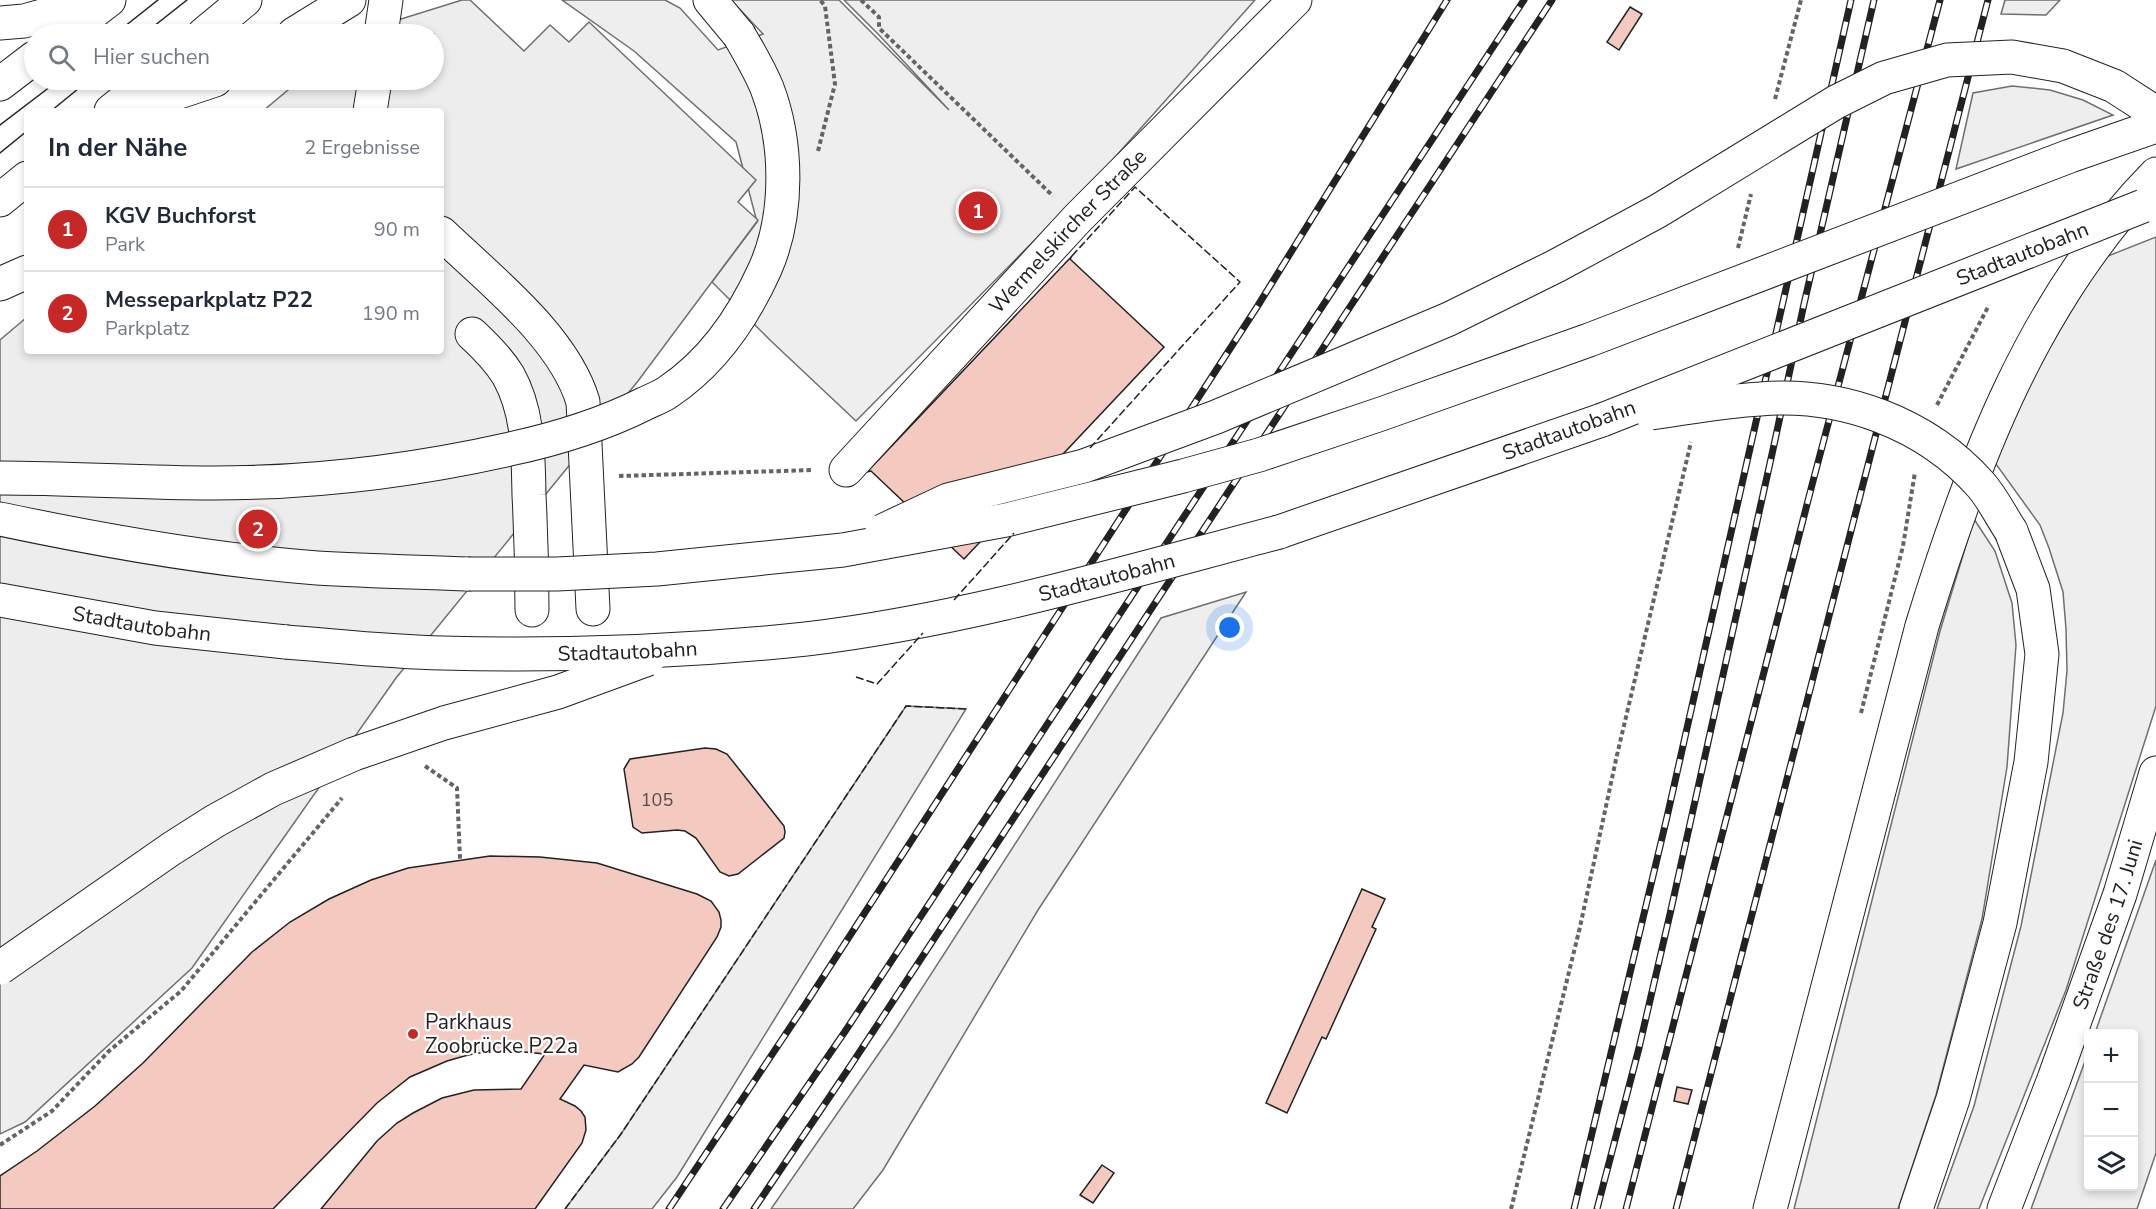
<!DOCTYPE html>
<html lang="de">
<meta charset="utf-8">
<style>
:root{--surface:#fff;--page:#f2f2f3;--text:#1f2937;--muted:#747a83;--line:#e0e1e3;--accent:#c62828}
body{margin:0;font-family:"Nunito Sans",sans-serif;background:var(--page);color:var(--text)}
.controls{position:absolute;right:18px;bottom:18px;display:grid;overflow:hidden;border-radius:6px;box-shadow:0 3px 9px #0003}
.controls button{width:54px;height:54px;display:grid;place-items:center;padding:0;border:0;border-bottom:2px solid var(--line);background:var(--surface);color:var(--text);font:30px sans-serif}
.you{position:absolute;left:1230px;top:628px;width:21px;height:21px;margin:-15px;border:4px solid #fff;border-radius:50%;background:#1a73e8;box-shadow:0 0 0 9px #1a73e833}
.badge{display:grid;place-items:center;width:39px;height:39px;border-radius:50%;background:var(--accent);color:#fff;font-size:20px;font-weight:700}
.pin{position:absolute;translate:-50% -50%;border:3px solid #fff;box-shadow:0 2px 6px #0006}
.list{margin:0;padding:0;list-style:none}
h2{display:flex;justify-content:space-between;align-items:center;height:78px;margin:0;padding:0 24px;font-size:26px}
h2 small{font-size:20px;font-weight:400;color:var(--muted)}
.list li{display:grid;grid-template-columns:39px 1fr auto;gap:18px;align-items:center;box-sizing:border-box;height:84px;padding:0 24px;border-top:2px solid var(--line)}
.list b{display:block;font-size:22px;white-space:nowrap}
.list p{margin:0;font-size:20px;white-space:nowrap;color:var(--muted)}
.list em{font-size:20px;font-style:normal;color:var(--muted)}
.icon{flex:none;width:33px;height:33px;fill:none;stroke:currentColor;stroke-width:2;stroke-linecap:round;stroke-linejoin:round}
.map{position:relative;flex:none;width:2156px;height:1209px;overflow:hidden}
.search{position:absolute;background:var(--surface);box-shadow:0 3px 9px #0003;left:24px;top:24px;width:420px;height:66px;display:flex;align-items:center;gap:15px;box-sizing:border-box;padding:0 21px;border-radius:33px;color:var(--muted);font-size:22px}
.panel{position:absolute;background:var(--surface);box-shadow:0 3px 9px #0003;left:24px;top:108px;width:420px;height:246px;border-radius:6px}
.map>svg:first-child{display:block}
.green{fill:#eee;stroke:#6f6f6f;stroke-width:1.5}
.parking{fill:#ededed;stroke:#6f6f6f;stroke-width:1.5}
.building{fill:#f3c9c0;stroke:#222;stroke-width:1.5}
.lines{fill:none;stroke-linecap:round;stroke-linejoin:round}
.minor-casing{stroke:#222;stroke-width:35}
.major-casing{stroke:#222;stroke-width:35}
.highway-casing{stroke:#222;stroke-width:35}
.path{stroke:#646464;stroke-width:4;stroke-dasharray:4.5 3;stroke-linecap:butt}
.minor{stroke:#fff;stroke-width:33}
.major{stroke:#fff;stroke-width:33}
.highway{stroke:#fff;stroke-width:33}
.tram{stroke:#222;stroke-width:1.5}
.rail-casing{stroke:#222;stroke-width:7}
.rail{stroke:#fff;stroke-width:4.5;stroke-dasharray:14;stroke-linecap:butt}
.highway-bridge-casing{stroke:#222;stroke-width:35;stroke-linecap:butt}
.highway-bridge{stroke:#fff;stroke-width:33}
.fence{stroke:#222;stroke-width:1.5;stroke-dasharray:8 3;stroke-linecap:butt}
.poi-dot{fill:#c62828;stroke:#fff;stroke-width:2}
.labels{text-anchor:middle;stroke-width:4.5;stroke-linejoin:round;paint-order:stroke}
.number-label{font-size:18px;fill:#564c4a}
.street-label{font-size:21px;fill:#222;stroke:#fff}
.poi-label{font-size:21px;fill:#222;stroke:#fff;text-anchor:start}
</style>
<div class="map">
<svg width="2156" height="1209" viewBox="0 0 2156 1209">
<rect width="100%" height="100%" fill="#fff"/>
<path class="green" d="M 562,0 L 665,0 L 680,8 L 718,50 L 763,34 L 731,0 L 839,0 L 949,110 L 879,35 L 844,0 L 1255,0 L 1100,174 L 856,421 L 771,341 L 712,282 L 757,222 L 736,142 L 634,51 Z
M 2005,0 L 2060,0 L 2046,15 L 2001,14 Z
M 2012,86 L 2050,90 L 2083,100 L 2113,115 L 1956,169 L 1973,93 Z
M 2156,237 L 2156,706 L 2066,990 L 1979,1209 L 1937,1209 L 1974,1106 L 2021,926 L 2063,713 L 2067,671 L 2066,629 L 2063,592 L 2049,548 L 2040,525 L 1993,460 L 2043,358 L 2103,258 Z
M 1974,519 L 1995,551 L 2012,603 L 2016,645 L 2007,767 L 1982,919 L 1936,1095 L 1898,1209 L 1794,1209 L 1940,631 Z
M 1246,592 L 1038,910 L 883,1170 L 853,1209 L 771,1209 L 893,1033 L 1161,618 Z
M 906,706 L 966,709 L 677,1177 L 652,1209 L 565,1209 L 621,1134 Z
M 2156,860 L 2156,1153 L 2137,1209 L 2031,1209 L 2088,1053 L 2088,1186 L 2134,1186 L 2134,1034 L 2095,1033 Z"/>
<path class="parking" d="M 462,0 L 470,0 L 524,51 L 550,25 L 569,42 L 589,22 L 756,180 L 738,202 L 758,220 L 638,381 L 396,678 L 192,968 L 25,1122 L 0,1134 L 0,340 L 27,317 L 27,351 L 441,351 L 441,111 L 263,111 L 300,80 L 434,80 L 434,34 L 353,34 Z"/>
<path class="building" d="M 1630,7 L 1642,14 L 1619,50 L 1607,42 Z
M 1072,256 L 1070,259 L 1164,347 L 964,559 L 871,471 L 867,472 Z
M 705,748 L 716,749 L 727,754 L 784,826 L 785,832 L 784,838 L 738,874 L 729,876 L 720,872 L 696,838 L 685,831 L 677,830 L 642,833 L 633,827 L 624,769 L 630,759 Z
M 490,856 L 540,857 L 597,863 L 697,894 L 711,901 L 719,912 L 721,920 L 721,927 L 717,937 L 639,1057 L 632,1064 L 618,1072 L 584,1065 L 560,1099 L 575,1106 L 581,1111 L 585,1117 L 586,1130 L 582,1143 L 535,1209 L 321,1209 L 377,1141 L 397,1123 L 413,1113 L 442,1098 L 474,1090 L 521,1089 L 545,1054 L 513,1051 L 490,1051 L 468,1055 L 447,1061 L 410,1077 L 377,1103 L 273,1209 L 0,1209 L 0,1176 L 37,1151 L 95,1106 L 143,1063 L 252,952 L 290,922 L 329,899 L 371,880 L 408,868 Z
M 1362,889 L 1385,899 L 1372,927 L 1376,929 L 1326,1039 L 1322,1037 L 1287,1113 L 1266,1103 Z
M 1677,1087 L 1692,1090 L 1688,1104 L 1674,1101 Z
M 1102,1165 L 1114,1173 L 1093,1203 L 1080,1195 Z"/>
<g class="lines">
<g class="minor-casing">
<g id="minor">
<path d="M 381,34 L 386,0"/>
<path d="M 370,111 L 375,80"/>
<path d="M 441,233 C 489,279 564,337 583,402 L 593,609"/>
<path d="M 0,284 L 27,272"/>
<path d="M 472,334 C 485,346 498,359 508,375 C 529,412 528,454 529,495 C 531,533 532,571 532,610"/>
<path id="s1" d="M 846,470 L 1077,219 L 1295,0"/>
</g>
</g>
<g class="major-casing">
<g id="major">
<path d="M 65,34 L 109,0"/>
<path d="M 204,34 L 245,0"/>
<path d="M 0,84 L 34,58"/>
<path d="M 111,111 L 150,80"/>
<path d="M 0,200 L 27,178"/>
<path id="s2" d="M 2004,1209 L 2054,1079 L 2120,894 L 2156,773"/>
</g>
</g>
<g class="highway-casing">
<g id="highway">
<path d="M 710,0 L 739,35"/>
<path d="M 0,23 L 24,21 L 100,0"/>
<path d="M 294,34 L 349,0"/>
<path d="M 119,105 L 158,99 L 215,80"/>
<path d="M 0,519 C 104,541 210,560 317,568 C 367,571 417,572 468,574"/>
<path d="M 1279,532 L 1602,420"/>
<path id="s3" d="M 0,600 L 155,628 L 286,642"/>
<path d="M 1770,1209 L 1922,626 C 1972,463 2034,298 2156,174"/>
<path d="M 1916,1209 L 1953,1099 L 2000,923 L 2031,762 L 2042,654 L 2033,589 L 2011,531"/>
</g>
</g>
<path class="path" d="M 861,0 L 879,17 L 879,28 L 1053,196
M 1775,99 L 1801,0
M 818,151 L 835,84 L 825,6 L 820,0
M 1738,248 L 1751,194
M 1937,405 L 1989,305
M 619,476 L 813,470
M 1861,713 L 1903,546 L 1915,472
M 425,766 L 457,788 L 460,859
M 0,1145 L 52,1111 L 109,1051 L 181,991 L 342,798
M 1511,1209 L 1580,927 L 1617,755 L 1691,442"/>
<use href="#minor" class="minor"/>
<use href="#major" class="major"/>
<use href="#highway" class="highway"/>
<path class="tram" d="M 115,34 L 158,0
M 144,34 L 187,0
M 51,111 L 89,80
M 0,125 L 59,80
M 0,153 L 27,131"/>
<g class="rail-casing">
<path id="rail" d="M 669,1209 L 805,1005 L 1257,307 L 1447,0
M 723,1209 L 846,1030 L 1524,0
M 754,1209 L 851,1065 L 1552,0
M 1574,1209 L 1667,817 L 1851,0
M 1597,1209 L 1639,1048 L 1670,914 L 1774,445 L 1804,304 L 1874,0
M 1626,1209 L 1812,485 L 1940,0
M 1676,1209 L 1988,0"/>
</g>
<use href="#rail" class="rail"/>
<g class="highway-bridge-casing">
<g id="highway-bridge">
<path d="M 1651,413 C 1687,408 1724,401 1760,399 C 1842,392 1926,423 1981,485 C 1993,499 2001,516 2011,531"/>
<path id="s4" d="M 1602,420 L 2143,206"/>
<path d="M 0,478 C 71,478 142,483 213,483 C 313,483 412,471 510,449 C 556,439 602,425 644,404 C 652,400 661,397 668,392 C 713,362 743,318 765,269 C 789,215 788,143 767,88 C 759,69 749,52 739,35"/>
<path d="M 882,531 L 948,500 L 1084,466 L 1216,417 L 1449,319 L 1556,266 L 1658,211 L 1836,102 L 1884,78 L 1947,60 L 2012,57 L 2063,66 L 2114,86 L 2156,113"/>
<path d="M 468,574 L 557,574 L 657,569 L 843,550 L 1006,520 L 1183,476 L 1259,455 L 1381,414 L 1589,340 L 2070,156 L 2156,126"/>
<path id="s5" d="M 286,642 C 338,646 390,652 442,653 C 564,656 685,652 806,639 C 966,620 1123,573 1279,532"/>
<path d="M 0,968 L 171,849 L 215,821 L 273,789 L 354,754 L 444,723 L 558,692 L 648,659"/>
</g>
</g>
<use href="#highway-bridge" class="highway-bridge"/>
<path class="fence" d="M 1072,256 L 1135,187 L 1240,282 L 1090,448
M 954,600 L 1014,533
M 856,677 L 877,684 L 923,633
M 565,1209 L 621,1134 L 906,706 L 966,709"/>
</g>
<circle class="poi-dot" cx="413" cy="1034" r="6"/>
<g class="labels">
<g class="number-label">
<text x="657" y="806">105</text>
</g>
<g class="street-label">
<text dy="7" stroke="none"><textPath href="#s1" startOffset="326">Wermelskircher Straße</textPath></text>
<text dy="7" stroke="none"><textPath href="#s4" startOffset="452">Stadtautobahn</textPath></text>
<text transform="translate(1569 430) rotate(-20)" y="7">Stadtautobahn</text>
<text dy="7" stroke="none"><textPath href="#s5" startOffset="828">Stadtautobahn</textPath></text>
<text dy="7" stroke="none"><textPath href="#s3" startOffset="144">Stadtautobahn</textPath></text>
<text dy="7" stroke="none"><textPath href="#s5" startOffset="342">Stadtautobahn</textPath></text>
<text dy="7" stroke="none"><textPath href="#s2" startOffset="303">Straße des 17. Juni</textPath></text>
</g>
<g class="poi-label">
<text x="425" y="1029">Parkhaus<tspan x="425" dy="24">Zoobrücke P22a</tspan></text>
</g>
</g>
</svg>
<div class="controls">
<button>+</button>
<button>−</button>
<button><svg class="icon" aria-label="layers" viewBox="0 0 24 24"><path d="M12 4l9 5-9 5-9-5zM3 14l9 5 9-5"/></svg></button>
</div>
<div class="you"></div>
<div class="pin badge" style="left:978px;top:211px">1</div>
<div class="pin badge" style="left:258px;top:529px">2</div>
<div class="search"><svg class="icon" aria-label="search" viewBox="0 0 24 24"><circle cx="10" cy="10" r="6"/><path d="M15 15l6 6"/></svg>Hier suchen</div>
<section class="panel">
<h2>In der Nähe<small>2 Ergebnisse</small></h2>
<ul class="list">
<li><span class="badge">1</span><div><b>KGV Buchforst</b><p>Park</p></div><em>90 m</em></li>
<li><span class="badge">2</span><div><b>Messeparkplatz P22</b><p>Parkplatz</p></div><em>190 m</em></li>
</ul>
</section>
</div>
